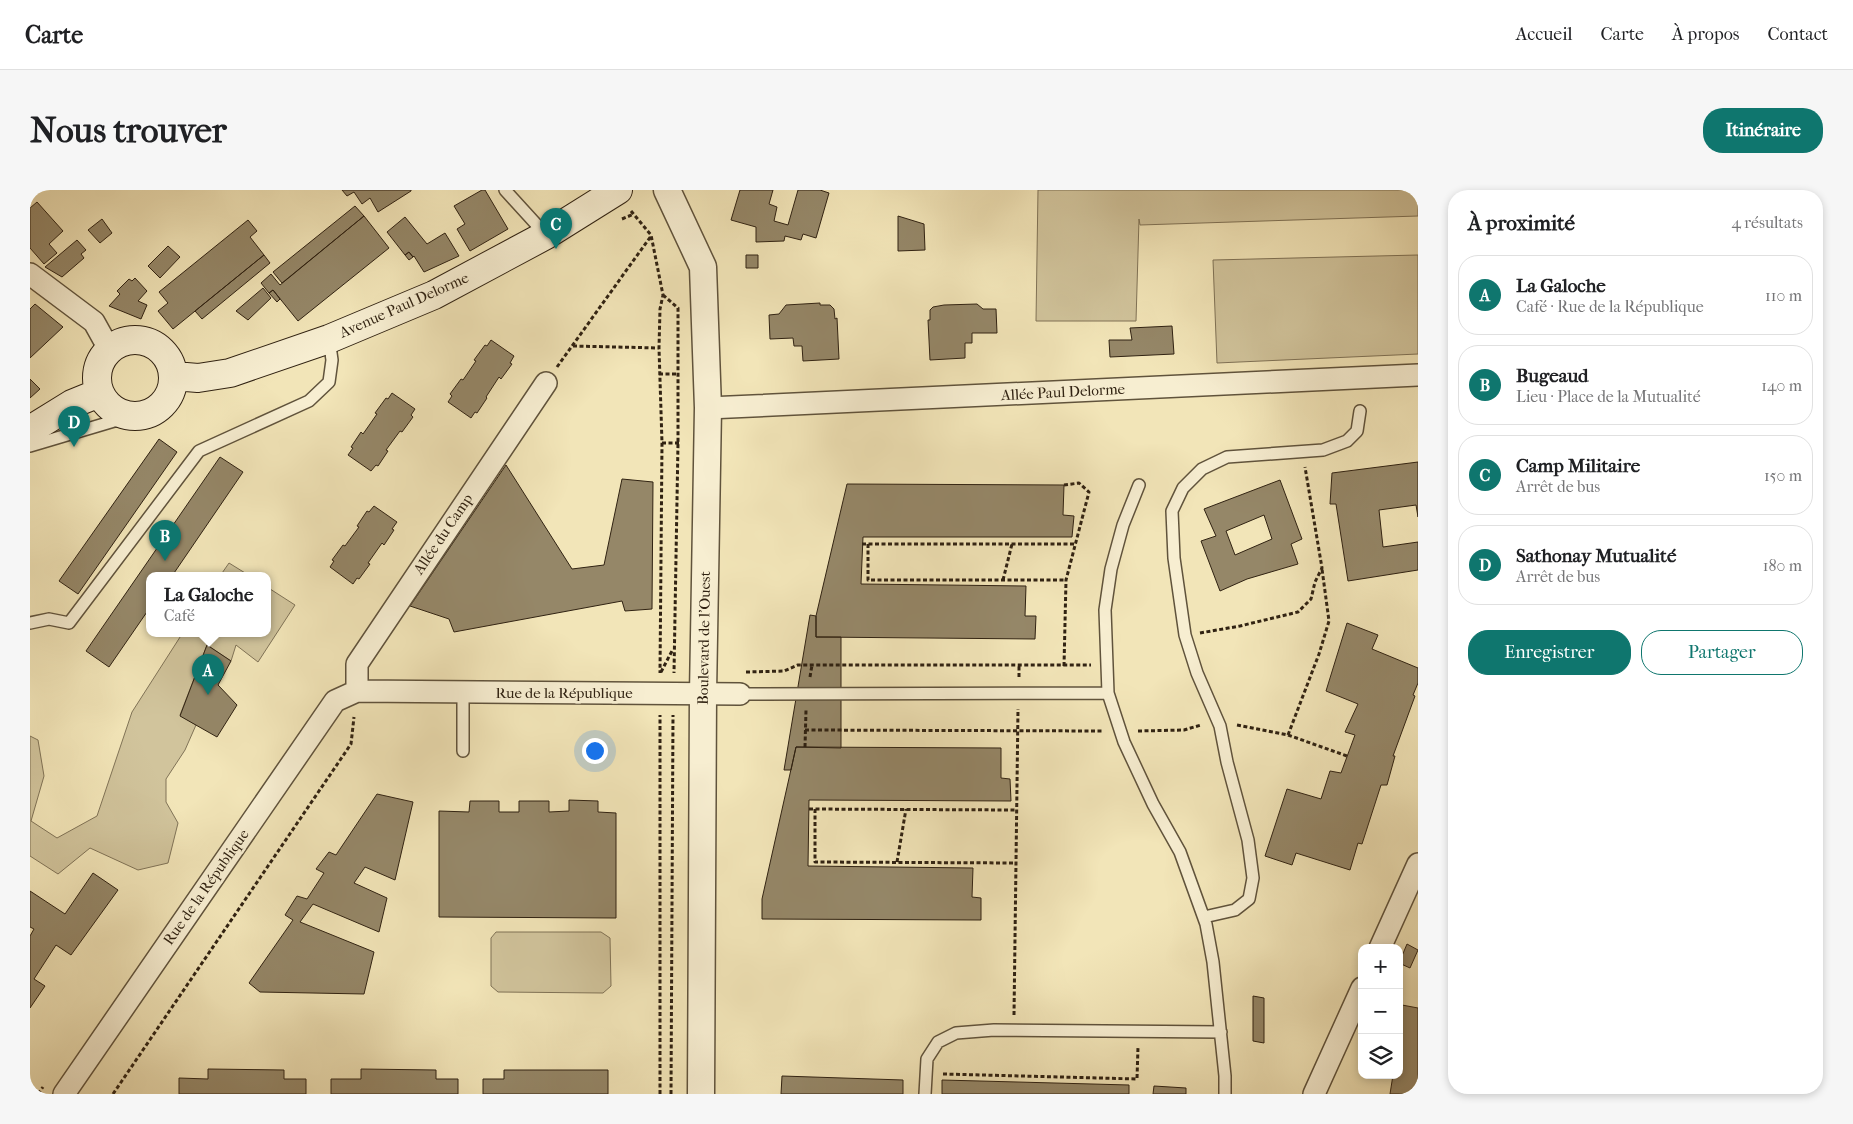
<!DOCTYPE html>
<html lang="fr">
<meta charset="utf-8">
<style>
:root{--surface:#fff;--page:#f6f6f6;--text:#202124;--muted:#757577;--line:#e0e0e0;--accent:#0f766e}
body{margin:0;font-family:"IM FELL French Canon",serif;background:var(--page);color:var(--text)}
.controls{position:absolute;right:15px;bottom:15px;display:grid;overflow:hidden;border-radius:10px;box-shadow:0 2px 8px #0003}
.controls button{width:45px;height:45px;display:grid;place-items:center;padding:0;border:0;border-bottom:1px solid var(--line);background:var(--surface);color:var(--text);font:25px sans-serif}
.you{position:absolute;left:564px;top:560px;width:18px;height:18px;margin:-12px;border:4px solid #fff;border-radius:50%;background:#1a73e8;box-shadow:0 0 0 8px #1a73e833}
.badge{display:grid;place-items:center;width:32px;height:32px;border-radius:50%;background:var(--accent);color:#fff;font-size:16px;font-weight:700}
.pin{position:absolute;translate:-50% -41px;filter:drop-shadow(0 1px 2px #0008)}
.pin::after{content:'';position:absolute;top:26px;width:18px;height:15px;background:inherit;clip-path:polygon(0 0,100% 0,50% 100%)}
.popup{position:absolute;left:116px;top:382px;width:125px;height:65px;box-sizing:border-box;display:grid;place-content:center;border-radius:10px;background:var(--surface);filter:drop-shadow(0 1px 4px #0005);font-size:16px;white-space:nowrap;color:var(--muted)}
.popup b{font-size:19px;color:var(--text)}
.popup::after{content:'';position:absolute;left:50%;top:100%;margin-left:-10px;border:10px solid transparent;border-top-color:var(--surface)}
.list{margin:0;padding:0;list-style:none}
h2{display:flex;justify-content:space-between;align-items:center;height:65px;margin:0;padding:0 20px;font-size:21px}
h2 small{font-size:16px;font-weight:400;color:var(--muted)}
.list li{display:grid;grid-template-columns:32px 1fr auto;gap:15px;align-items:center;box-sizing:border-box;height:80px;margin:0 10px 10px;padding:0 10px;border:1px solid var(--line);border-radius:20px}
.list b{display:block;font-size:19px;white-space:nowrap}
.list p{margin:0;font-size:16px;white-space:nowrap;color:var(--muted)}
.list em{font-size:16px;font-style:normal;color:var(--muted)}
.actions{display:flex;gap:10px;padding:15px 20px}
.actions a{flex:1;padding:11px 0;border:1px solid var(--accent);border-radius:20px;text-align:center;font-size:18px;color:var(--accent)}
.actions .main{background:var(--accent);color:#fff}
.icon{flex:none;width:28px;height:28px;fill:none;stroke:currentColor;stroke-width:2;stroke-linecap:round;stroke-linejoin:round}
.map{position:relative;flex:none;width:1388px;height:904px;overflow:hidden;border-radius:20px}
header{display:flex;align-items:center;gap:30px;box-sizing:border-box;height:70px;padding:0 25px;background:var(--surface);border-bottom:1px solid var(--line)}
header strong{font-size:24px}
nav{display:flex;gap:28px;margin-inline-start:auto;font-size:18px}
.intro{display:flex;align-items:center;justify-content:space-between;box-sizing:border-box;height:120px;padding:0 30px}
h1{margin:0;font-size:35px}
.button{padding:12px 22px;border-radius:20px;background:var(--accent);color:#fff;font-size:18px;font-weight:700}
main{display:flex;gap:30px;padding:0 30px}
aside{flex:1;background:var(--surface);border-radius:20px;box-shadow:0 2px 8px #0003}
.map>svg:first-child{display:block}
.green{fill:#d1c49c;stroke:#807357}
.building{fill:#958768;stroke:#302212;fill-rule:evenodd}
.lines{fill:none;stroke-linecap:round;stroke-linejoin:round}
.service-casing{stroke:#60533c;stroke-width:14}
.minor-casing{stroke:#60533c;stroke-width:24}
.tertiary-casing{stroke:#60533c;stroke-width:29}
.secondary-casing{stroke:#302212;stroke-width:30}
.path{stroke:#302212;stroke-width:3;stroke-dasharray:4 2.5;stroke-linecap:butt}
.service{stroke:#f7eed1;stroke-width:11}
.minor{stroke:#f7eed1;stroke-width:21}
.tertiary{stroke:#f7eed1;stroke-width:26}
.secondary{stroke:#f7eed1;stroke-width:28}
.labels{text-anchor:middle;stroke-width:5;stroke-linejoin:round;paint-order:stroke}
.street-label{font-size:15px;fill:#302212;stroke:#f7eed1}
</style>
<header>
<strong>Carte</strong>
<nav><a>Accueil</a><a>Carte</a><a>À propos</a><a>Contact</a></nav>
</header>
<div class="intro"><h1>Nous trouver</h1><a class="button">Itinéraire</a></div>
<main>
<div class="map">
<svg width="1388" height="904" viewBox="0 0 1388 904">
<rect width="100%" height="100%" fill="#f2e5b8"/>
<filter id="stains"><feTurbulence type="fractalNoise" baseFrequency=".004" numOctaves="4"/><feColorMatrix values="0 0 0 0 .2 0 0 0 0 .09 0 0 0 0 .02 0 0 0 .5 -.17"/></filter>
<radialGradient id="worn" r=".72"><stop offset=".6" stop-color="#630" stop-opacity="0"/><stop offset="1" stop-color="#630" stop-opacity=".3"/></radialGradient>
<path class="green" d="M 1008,0 L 1388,0 L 1388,26 L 1110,35 L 1109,29 L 1106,131 L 1006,131 Z
M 1388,65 L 1388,164 L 1187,173 L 1183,70 Z
M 199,373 L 220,386 L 190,386 Z
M 237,397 L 265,415 L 228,472 L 206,455 L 201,471 L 177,455 L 150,525 L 166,535 L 155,560 L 136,589 L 136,612 L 148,633 L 138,673 L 108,680 L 60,658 L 28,684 L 0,666 L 0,546 L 8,550 L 14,586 L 1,631 L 27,648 L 67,626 L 102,522 L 152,444 L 237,444 Z
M 466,742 L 571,742 L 580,748 L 581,796 L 573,803 L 468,802 L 461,796 L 461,748 Z"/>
<path class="building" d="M 312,0 L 381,0 L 381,1 L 348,22 L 340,8 L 332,14 L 324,2 L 317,6 Z
M 452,0 L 455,0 L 478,39 L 440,61 L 427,39 L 435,34 L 424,16 Z
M 710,0 L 743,0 L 739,14 L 747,17 L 744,31 L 758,35 L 768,0 L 790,0 L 799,3 L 786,48 L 773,44 L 771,50 L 755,46 L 754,51 L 726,52 L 726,37 L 701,30 Z
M 7,12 L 33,41 L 19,54 L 27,63 L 14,74 L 0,58 L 0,18 Z
M 325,16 L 334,26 L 252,93 L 243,82 Z
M 334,26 L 359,58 L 268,131 L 243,100 L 239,103 L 231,93 L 241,84 L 250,95 Z
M 868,26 L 894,34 L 895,60 L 868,61 Z
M 375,27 L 397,54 L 415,43 L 429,66 L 394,82 L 384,66 L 383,67 L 379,62 L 375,65 L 357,42 Z
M 72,29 L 82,43 L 70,53 L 58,40 Z
M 218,30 L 227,41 L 220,47 L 234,65 L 143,139 L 128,121 L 138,113 L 129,102 Z
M 47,50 L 56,60 L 51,64 L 54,68 L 32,87 L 15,77 Z
M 138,56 L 150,67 L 130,88 L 118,76 Z
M 379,62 L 383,67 L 379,70 L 375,65 Z
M 234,65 L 240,73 L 172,129 L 165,121 Z
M 716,65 L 728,65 L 728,78 L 716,78 Z
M 105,88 L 117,101 L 108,111 L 117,115 L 111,129 L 79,116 L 90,104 L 87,101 L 99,89 L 102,91 Z
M 233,98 L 241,108 L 218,130 L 206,121 Z
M 243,100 L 250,109 L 247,112 L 239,103 Z
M 790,113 L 790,115 L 800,115 L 804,119 L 805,129 L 807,128 L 809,169 L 773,171 L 772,156 L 764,156 L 763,148 L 740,149 L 739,125 L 749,124 L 756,115 Z
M 5,114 L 33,137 L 0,168 L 0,119 Z
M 947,114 L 953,119 L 966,119 L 967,143 L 942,143 L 942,153 L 935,153 L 935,168 L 900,170 L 898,130 L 900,130 L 900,120 L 903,117 L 914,115 Z
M 1142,136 L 1144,164 L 1080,167 L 1079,150 L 1102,150 L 1100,138 Z
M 461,150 L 484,166 L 480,173 L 482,174 L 471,189 L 469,187 L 456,207 L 457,208 L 447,223 L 445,222 L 441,228 L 418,212 L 422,206 L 420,204 L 431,189 L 433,190 L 446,171 L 444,170 L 455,155 L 457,156 Z
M 0,189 L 10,199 L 0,208 Z
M 362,203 L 385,219 L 381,225 L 383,227 L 372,242 L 370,241 L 356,260 L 358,261 L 348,276 L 346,275 L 341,281 L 318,265 L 323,258 L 321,257 L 331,242 L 333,244 L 347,224 L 345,223 L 356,208 L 358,209 Z
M 129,249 L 147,262 L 48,404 L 29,391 Z
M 190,267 L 213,282 L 142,386 L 119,386 L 119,419 L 79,477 L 56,461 Z
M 1388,272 L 1388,327 L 1386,315 L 1349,320 L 1353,357 L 1388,352 L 1388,380 L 1318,391 L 1306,314 L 1300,314 L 1302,283 Z
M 476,275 L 542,379 L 574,375 L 592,289 L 623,292 L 622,419 L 595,421 L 592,411 L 424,442 L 419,429 L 380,416 Z
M 1250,290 L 1272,349 L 1261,354 L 1268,374 L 1217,389 L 1190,401 L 1171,351 L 1186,346 L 1174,319 ZM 1234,325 L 1242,349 L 1205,365 L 1196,341 Z
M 817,294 L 1034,295 L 1033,325 L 1044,326 L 1042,347 L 833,347 L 831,394 L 996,396 L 995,426 L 1006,426 L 1005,449 L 786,447 L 786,426 Z
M 344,316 L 367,332 L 362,339 L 364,340 L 354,355 L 352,353 L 338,373 L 340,374 L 329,389 L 327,388 L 323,394 L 300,377 L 304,371 L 302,370 L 313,355 L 315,356 L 329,337 L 327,336 L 337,321 L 339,322 Z
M 780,425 L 786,426 L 786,447 L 811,447 L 811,558 L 766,557 L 761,580 L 754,580 Z
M 1317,433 L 1348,445 L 1342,459 L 1388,478 L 1388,493 L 1383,505 L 1385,506 L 1363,566 L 1365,566 L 1357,595 L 1351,595 L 1332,654 L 1328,653 L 1320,680 L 1266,663 L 1262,675 L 1235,666 L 1257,599 L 1291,609 L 1300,581 L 1311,583 L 1325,545 L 1315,542 L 1328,514 L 1296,501 Z
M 177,455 L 201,471 L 188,495 L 207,515 L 187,547 L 150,526 Z
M 766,557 L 971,558 L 971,588 L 980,589 L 981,611 L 779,610 L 778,676 L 943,678 L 942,707 L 951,708 L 951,730 L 732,729 L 732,709 Z
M 347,604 L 383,612 L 365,690 L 335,677 L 324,693 L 357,708 L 349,742 L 283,714 L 270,732 L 344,762 L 334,804 L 230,802 L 219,793 L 263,730 L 255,725 L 267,706 L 277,709 L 294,683 L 286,679 L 299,662 L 306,665 Z
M 539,610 L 568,611 L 568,622 L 586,623 L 586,728 L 409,727 L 409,621 L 439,622 L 440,611 L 469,611 L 469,622 L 489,622 L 489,611 L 519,611 L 519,622 L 539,621 Z
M 63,683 L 88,700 L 41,765 L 26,755 L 4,789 L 15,796 L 0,818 L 0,746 L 4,739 L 0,737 L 0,701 L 35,724 Z
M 1377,754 L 1388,760 L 1380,778 L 1369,773 Z
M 1223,806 L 1234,808 L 1234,853 L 1223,851 Z
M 1372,815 L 1388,818 L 1388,904 L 1360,904 L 1363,885 L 1369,885 L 1369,837 Z
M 178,879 L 254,880 L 254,889 L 276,889 L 276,904 L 149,904 L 149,888 L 178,889 Z
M 331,879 L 406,880 L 406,889 L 428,889 L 428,904 L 301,904 L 301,889 L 331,889 Z
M 474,880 L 578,880 L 578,904 L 453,904 L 453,889 L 474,889 Z
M 752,886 L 873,890 L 873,904 L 751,904 Z
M 912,890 L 1099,895 L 1099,904 L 912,904 Z
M 1124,896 L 1156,898 L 1156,904 L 1123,904 Z"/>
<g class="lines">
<g class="service-casing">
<path id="service" d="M 475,0 L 516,45
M 0,256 L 101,226
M 1109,295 L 1093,335 L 1081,379 L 1075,420 L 1078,503 L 1094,552 L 1123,614 L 1150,662 L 1176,734 L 1183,772 L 1195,886 L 1195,904
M 0,433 L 19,429 L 39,433 L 169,261 L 279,211 L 299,192 L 302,170 L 299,149
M 433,502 L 433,561
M 710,504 L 1078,503
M 1174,727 L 1205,720 L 1219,709 L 1223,688 L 1218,650 L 1197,572 L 1190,536 L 1167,483 L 1155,445 L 1144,368 L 1142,321 L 1153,298 L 1172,279 L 1197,267 L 1293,260 L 1317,251 L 1327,241 L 1330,221
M 895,904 L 897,869 L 908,852 L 926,843 L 964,840 L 1191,842"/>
</g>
<g class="minor-casing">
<path id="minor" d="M 0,84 L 64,132 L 79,159
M 678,218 L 1388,185
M 327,501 L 327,474 L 516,193
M 1350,758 L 1388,674
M 34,904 L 305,511 L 327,501 L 710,504
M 1284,904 L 1332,798"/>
</g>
<g class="tertiary-casing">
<path id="tertiary" d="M 637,0 L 673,77 L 678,218 L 673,504 L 671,904"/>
</g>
<g class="secondary-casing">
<path id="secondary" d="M67 188a38 38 0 1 1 76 0a38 38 0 1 1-76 0Z
M 144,186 L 168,188 L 200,183 L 299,149 L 404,105 L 516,45 L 588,0
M 0,240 L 42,214 L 69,203"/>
</g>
<path class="path" d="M 601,21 L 621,45 L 633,105 L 630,119 L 629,158 L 632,253 L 630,483
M 592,29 L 604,24
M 633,105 L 648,118 L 648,253 L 644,483
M 543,156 L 629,158
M 527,177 L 621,46
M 629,184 L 648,184
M 632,253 L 649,253
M 1034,295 L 1049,293 L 1059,302 L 1036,390 L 1034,476
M 832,354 L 1046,354
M 838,354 L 838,390 L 1036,390
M 973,390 L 982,354
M 1170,443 L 1210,436 L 1268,422 L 1281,409 L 1285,392 L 1292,378 L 1275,277
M 631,482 L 643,459
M 716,482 L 754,481 L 768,475 L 1061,475
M 780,487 L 782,475
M 989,487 L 989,476
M 1207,535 L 1258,545 L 1317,566
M 775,540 L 1074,541
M 1108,541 L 1154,540 L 1171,535
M 1258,545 L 1289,464 L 1299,431 L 1292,379
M 775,557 L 776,520
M 779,619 L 987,620
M 785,619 L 785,672 L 986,673
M 867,672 L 876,619
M 984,825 L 988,519
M 913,884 L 1107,889 L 1108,857
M 8,904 L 13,897
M 83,904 L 321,554 L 324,527
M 630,904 L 630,525
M 641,904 L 643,525"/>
<use href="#service" class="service"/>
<use href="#minor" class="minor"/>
<use href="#tertiary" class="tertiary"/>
<use href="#secondary" class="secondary"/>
</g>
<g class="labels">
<g class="street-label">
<text transform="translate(374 115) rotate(-24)" y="5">Avenue Paul Delorme</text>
<text transform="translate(1033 202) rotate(-3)" y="5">Allée Paul Delorme</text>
<text transform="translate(413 344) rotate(-56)" y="5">Allée du Camp</text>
<text transform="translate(674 448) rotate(-89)" y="5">Boulevard de l'Ouest</text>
<text x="534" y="508">Rue de la République</text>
<text transform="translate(176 697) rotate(-55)" y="5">Rue de la République</text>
</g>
</g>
<rect width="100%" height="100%" filter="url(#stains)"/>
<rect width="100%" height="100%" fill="url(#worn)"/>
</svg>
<div class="controls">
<button>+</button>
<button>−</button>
<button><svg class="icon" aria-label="layers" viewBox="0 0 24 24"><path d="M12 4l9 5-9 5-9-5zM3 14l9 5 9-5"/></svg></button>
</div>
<div class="you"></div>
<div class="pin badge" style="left:178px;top:505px">A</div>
<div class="popup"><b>La Galoche</b>Café</div>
<div class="pin badge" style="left:135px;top:371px">B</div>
<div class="pin badge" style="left:526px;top:59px">C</div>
<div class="pin badge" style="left:44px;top:257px">D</div>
</div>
<aside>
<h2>À proximité<small>4 résultats</small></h2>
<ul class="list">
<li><span class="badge">A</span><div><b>La Galoche</b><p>Café · Rue de la République</p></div><em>110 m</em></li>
<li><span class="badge">B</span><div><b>Bugeaud</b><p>Lieu · Place de la Mutualité</p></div><em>140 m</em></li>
<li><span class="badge">C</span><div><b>Camp Militaire</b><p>Arrêt de bus</p></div><em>150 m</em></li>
<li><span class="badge">D</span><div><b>Sathonay Mutualité</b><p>Arrêt de bus</p></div><em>180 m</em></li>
</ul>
<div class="actions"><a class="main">Enregistrer</a><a>Partager</a></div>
</aside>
</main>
